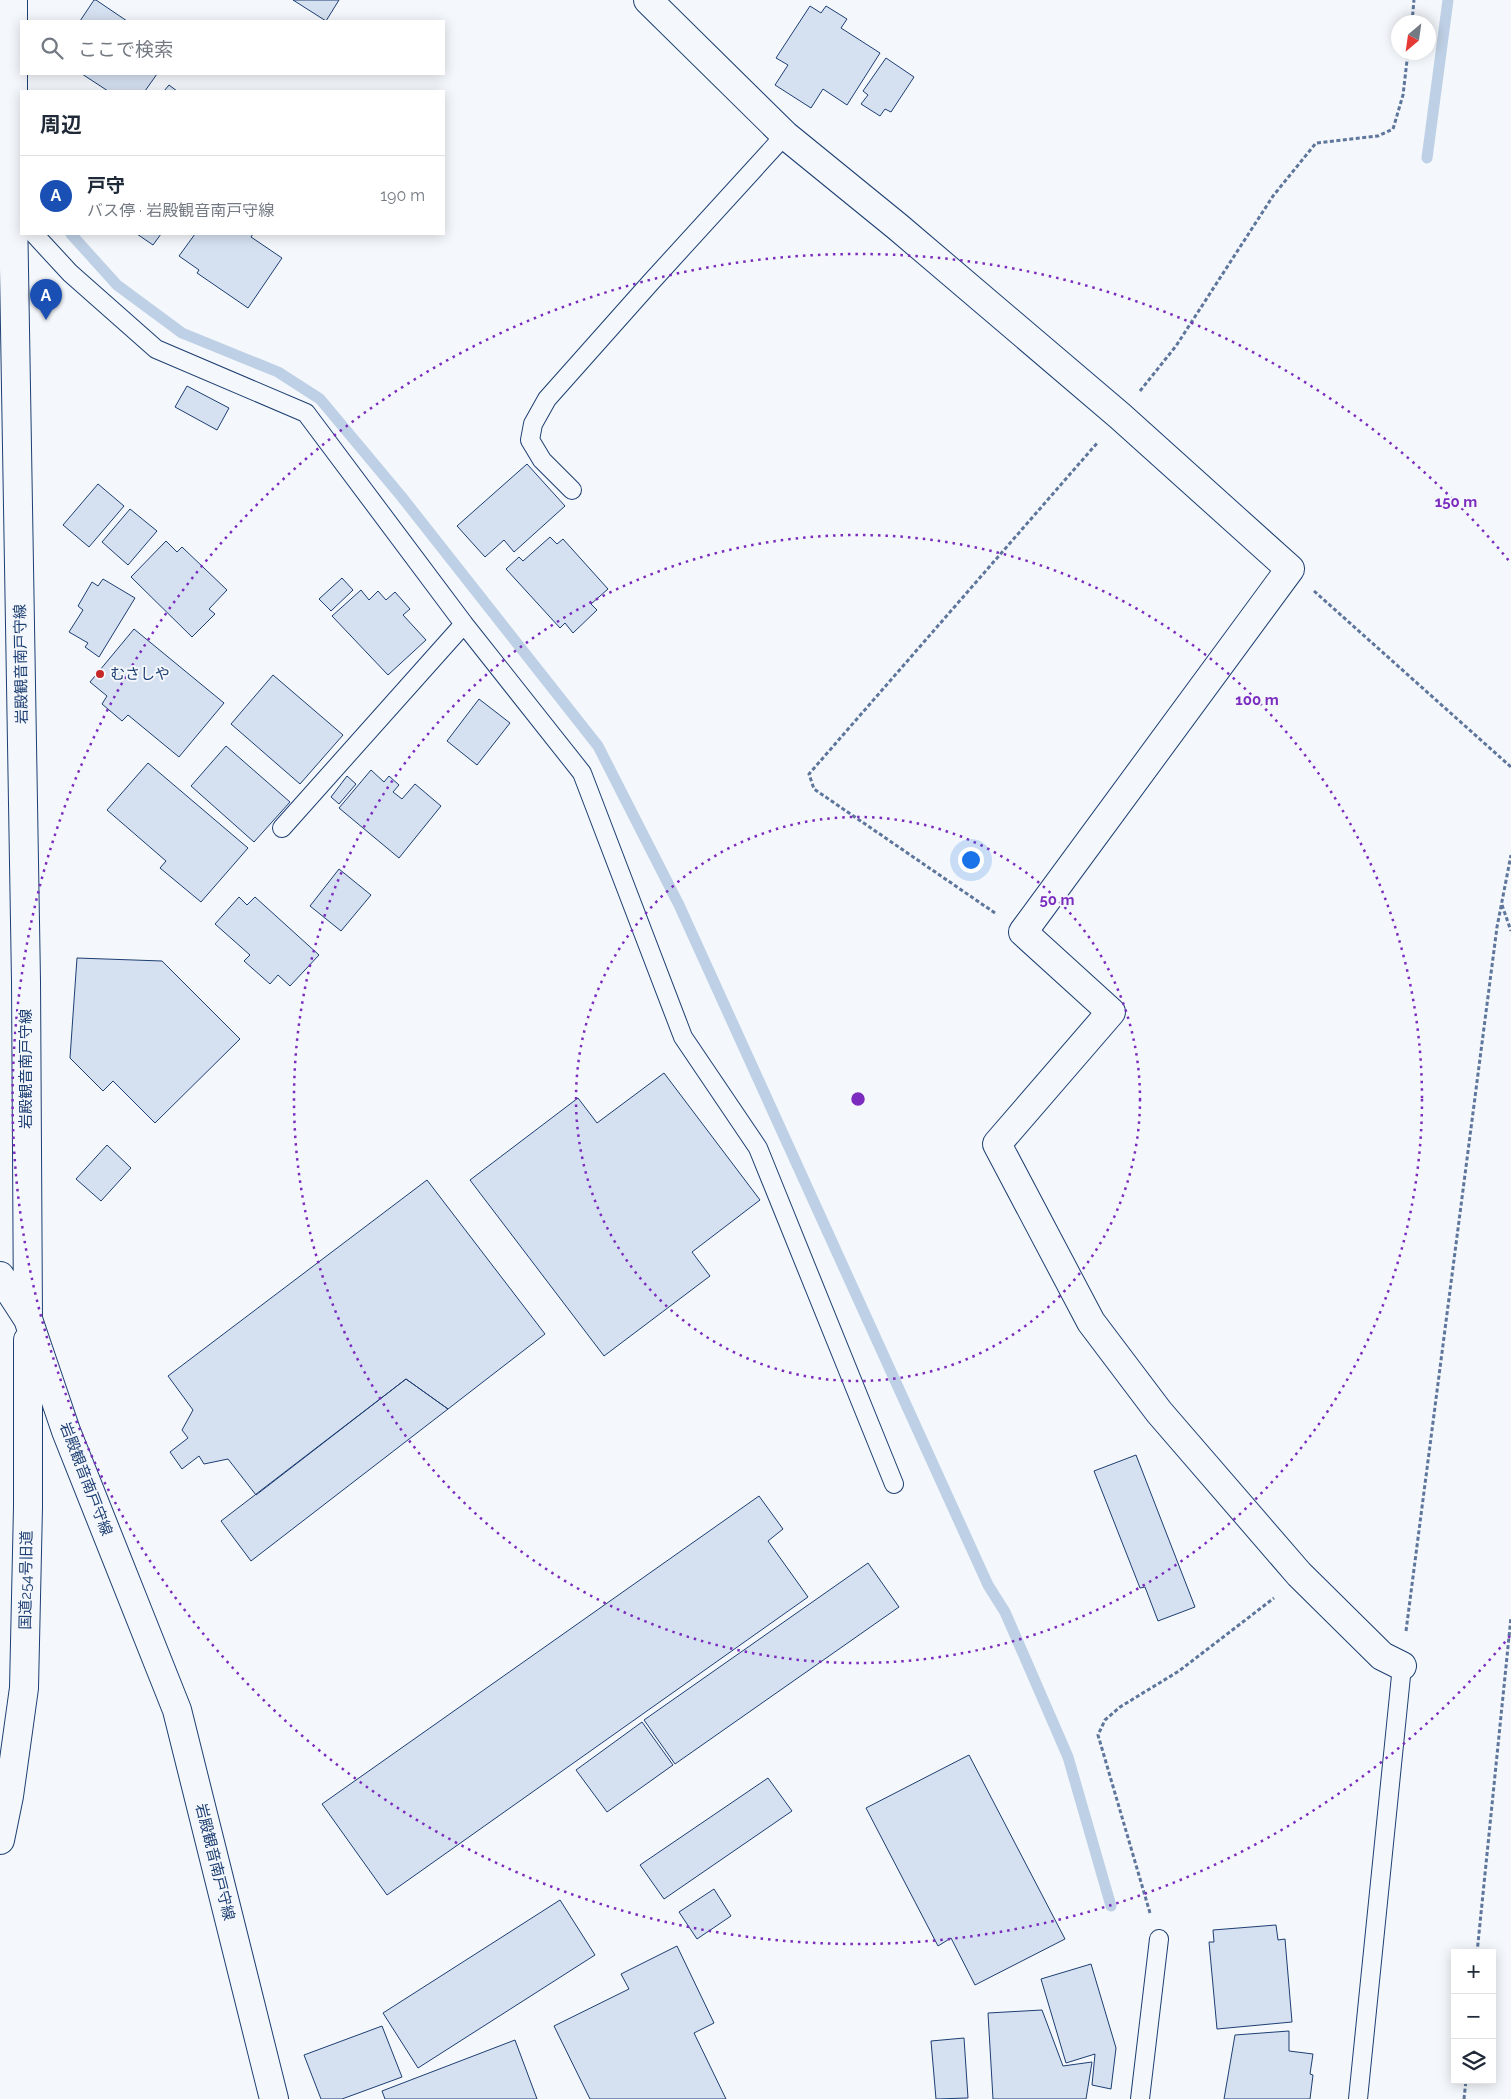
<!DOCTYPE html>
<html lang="ja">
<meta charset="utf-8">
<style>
:root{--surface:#fff;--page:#f2f2f3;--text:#1f2937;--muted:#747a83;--line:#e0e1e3;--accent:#c62828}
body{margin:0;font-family:Raleway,"Noto Sans JP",sans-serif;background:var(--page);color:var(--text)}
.controls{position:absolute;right:15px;bottom:15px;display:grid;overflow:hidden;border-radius:0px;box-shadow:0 2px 12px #0003}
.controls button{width:45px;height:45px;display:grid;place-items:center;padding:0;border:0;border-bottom:1px solid var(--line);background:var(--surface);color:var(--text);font:25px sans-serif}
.compass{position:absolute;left:1391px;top:15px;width:45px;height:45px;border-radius:50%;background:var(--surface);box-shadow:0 2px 12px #0003;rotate:209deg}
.you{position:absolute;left:970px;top:859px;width:18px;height:18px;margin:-12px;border:4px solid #fff;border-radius:50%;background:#1a73e8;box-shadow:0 0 0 8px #1a73e833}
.badge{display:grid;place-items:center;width:32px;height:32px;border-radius:50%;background:var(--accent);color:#fff;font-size:16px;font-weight:700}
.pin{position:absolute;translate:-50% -41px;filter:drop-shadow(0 1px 2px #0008)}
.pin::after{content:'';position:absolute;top:26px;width:18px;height:15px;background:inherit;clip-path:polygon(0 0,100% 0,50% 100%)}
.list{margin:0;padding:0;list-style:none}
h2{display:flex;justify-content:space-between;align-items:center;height:65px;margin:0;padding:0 20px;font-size:21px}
h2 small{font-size:16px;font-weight:400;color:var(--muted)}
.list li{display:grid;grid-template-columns:32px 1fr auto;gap:15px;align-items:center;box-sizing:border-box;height:80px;padding:0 20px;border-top:1px solid var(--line)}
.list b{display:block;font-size:19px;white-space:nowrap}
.list p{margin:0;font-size:16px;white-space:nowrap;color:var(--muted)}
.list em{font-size:16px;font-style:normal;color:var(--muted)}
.icon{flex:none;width:28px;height:28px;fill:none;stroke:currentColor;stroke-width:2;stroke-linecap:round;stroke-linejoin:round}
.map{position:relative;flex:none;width:1511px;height:2099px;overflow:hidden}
.search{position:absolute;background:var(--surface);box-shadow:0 2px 12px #0003;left:20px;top:20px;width:425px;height:55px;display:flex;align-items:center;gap:12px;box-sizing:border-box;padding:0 18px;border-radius:0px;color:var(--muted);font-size:19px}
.panel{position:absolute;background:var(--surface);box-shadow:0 2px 12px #0003;left:20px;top:90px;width:425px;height:145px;border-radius:0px}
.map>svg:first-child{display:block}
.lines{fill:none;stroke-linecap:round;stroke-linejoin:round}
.stream{stroke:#bed0e5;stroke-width:11}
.building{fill:#d5e0f0;stroke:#1d3f73}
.lane-casing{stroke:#1d3f73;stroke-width:20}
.street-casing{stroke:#1d3f73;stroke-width:30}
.secondary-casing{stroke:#1d3f73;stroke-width:30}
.path{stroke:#5e769c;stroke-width:3;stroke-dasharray:4 2.5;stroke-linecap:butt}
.lane{stroke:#f4f7fb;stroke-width:18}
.street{stroke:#f4f7fb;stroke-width:28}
.secondary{stroke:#f4f7fb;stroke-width:28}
.ring{fill:none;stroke:#7b2cbf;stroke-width:2.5;stroke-dasharray:2.5 5}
.poi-dot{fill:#c62828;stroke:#f4f7fb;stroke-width:2}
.labels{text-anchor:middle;stroke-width:4;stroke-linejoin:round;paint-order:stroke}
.street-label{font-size:15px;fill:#1d3f73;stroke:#f4f7fb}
.poi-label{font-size:15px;fill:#1d3f73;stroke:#f4f7fb;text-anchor:start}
.centre{fill:#7b2cbf;stroke:#f4f7fb;stroke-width:2.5}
.ring-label{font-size:15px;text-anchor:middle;font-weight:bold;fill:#7b2cbf;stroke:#f4f7fb;stroke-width:4;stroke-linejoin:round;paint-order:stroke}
</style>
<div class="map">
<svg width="1511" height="2099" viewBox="0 0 1511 2099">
<rect width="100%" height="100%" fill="#f4f7fb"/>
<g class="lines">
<path class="stream" d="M 1427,158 L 1448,0
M 71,234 L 117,285 L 182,333 L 278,372 L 320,399 L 401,496 L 598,746 L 679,905 L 988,1585 L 1005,1612 L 1068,1757 L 1111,1906"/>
</g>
<path class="building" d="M 94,0 L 96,0 L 127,21 L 80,21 Z
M 293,0 L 339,0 L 326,21 Z
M 810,6 L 821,13 L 826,6 L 847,19 L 841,28 L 880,53 L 847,105 L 823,89 L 811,108 L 775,85 L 788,65 L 776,58 Z
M 886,58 L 914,77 L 891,112 L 885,109 L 880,116 L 861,104 L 868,95 L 863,91 Z
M 82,74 L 157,74 L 145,91 L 108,91 Z
M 169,85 L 177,91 L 164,91 Z
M 137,234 L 161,234 L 153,245 Z
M 195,234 L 253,234 L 251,237 L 282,258 L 248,308 L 197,273 L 199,270 L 179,256 Z
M 187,386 L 229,408 L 217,430 L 175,407 Z
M 527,464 L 565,506 L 514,552 L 504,540 L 485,557 L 457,526 Z
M 98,484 L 124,506 L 89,547 L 63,525 Z
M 130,509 L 157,531 L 128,565 L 102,542 Z
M 550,537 L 557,544 L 563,539 L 608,589 L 591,604 L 597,610 L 573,633 L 565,623 L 560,628 L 506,569 L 519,557 L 523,561 Z
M 166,541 L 177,552 L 182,547 L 227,590 L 209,609 L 215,614 L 192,637 L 131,577 Z
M 342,578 L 353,590 L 331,611 L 319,599 Z
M 103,579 L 135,598 L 99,657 L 85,647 L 88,643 L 69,632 L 83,610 L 78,606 L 92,582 L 98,586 Z
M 361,590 L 369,600 L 378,591 L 386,600 L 395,592 L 410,609 L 403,615 L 426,640 L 388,675 L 332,616 Z
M 134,629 L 224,703 L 179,757 L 128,715 L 122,721 L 102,704 L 107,696 L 90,682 Z
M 273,675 L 343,735 L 300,784 L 231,724 Z
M 479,699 L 510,723 L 477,765 L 447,741 Z
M 226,746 L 290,802 L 254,842 L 191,786 Z
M 148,763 L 248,848 L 201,902 L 160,868 L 166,861 L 107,810 Z
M 371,770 L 384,782 L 389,776 L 399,785 L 393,792 L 402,799 L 415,784 L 441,806 L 399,858 L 339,808 Z
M 347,776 L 356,784 L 339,804 L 331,797 Z
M 339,869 L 371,895 L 341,931 L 310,906 Z
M 239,897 L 247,905 L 255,897 L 319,955 L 290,986 L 278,975 L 270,984 L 244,961 L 250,955 L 215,924 Z
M 77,958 L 162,961 L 240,1039 L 155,1123 L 113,1081 L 103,1091 L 70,1058 Z
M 664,1073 L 760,1200 L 692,1252 L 710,1276 L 604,1356 L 470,1180 L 578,1098 L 597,1123 Z
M 107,1145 L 131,1168 L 101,1201 L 76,1179 Z
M 427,1180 L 545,1334 L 448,1409 L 406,1379 L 256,1495 L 228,1459 L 204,1464 L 199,1456 L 182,1469 L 170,1452 L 188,1438 L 182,1430 L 193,1410 L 168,1376 Z
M 406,1379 L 448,1409 L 251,1561 L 221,1521 Z
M 1136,1455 L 1195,1607 L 1158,1621 L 1145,1587 L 1140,1588 L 1094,1471 Z
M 759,1496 L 783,1529 L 768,1541 L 808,1597 L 387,1895 L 322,1804 Z
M 868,1563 L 899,1607 L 675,1764 L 644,1720 Z
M 642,1722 L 673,1765 L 607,1812 L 576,1770 Z
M 969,1755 L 1065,1939 L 975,1985 L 951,1938 L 938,1946 L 866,1808 Z
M 768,1778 L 792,1811 L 664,1899 L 640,1865 Z
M 714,1889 L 731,1916 L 697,1939 L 679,1912 Z
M 560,1900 L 595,1955 L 418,2068 L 383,2013 Z
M 1276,1925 L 1278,1940 L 1285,1939 L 1292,2022 L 1217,2029 L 1209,1942 L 1214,1942 L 1213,1930 Z
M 677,1946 L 714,2023 L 694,2033 L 726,2099 L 590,2099 L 554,2026 L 629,1989 L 621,1974 Z
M 1091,1964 L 1116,2048 L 1111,2089 L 1092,2085 L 1095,2054 L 1066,2063 L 1041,1979 Z
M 1042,2010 L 1063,2066 L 1092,2062 L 1086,2099 L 993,2099 L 988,2013 Z
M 382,2026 L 402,2077 L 342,2099 L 321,2099 L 304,2055 Z
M 1289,2031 L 1289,2051 L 1313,2054 L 1310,2074 L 1313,2075 L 1310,2099 L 1224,2099 L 1235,2035 Z
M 964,2038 L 968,2098 L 936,2099 L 931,2041 Z
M 515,2040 L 537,2099 L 385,2099 L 382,2091 Z"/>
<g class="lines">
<g class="lane-casing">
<path id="lane" d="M 34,234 L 70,273 L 156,349 L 306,413 L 464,624 L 582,773 L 683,1037 L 758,1148 L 894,1484
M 572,490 L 542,460 L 530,440 L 533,424 L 547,399 L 651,282 L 785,135
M 282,828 L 464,624
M 1140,2099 L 1159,1939
M 1358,2099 L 1402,1666"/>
</g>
<g class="street-casing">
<path id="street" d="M 648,0 L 785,135 L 898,227 L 1120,416 L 1290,569 L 1023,932 L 1111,1012 L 997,1144 L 1091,1322 L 1159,1412 L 1299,1574 L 1382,1656 L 1402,1666"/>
</g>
<g class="secondary-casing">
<path id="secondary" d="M 13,0 L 13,210 L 26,981 L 28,1319 L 66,1431 L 177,1710 L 274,2099
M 0,1276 L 28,1319
M 0,1840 L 9,1796 L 24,1688 L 28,1507 L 28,1340"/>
</g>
<path class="path" d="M 1412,22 L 1414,0
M 1140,391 L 1176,346 L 1273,196 L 1316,143 L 1378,136 L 1393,129 L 1403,95 L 1408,52
M 1314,591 L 1511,767
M 1502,905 L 1511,931
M 995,913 L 814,789 L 809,774 L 1098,442
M 1406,1631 L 1497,927 L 1511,855
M 1150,1913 L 1098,1735 L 1105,1720 L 1120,1707 L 1179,1671 L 1274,1598
M 1477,1953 L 1511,1617
M 1464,2099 L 1466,2080"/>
<use href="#lane" class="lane"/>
<use href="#street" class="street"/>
<use href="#secondary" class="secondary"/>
</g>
<g class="ring">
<circle cx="858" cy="1099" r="282"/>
<circle cx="858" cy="1099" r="564"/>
<path d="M1510 1636A845 845 0 1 1 1510 562"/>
</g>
<circle class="poi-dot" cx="100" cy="674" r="5"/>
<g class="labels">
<g class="street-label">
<text transform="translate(21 664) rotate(-91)" y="5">岩殿観音南戸守線</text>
<text transform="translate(26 1069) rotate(-90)" y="5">岩殿観音南戸守線</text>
<text transform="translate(86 1479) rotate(69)" y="5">岩殿観音南戸守線</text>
<text transform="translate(26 1580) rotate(-89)" y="5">国道254号旧道</text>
<text transform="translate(215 1862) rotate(76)" y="5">岩殿観音南戸守線</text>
</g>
<g class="poi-label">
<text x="110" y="679">むさしや</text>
</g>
</g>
<circle cx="858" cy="1099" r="8" class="centre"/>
<g class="ring-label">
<text x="1456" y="507">150 m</text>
<text x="1257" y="705">100 m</text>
<text x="1057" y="905">50 m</text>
</g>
</svg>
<div class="controls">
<button>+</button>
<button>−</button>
<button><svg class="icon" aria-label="layers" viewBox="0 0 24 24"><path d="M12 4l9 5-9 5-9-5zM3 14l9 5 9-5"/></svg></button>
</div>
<svg class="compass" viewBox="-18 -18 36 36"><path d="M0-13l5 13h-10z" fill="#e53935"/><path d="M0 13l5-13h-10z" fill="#747a83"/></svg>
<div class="you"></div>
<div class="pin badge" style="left:46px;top:320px;background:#1a4fb4">A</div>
<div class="search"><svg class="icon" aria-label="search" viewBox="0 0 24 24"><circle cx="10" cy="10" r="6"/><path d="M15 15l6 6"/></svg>ここで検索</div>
<section class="panel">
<h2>周辺<small></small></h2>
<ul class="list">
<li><span class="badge" style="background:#1a4fb4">A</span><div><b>戸守</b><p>バス停 · 岩殿観音南戸守線</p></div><em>190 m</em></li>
</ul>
</section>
</div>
